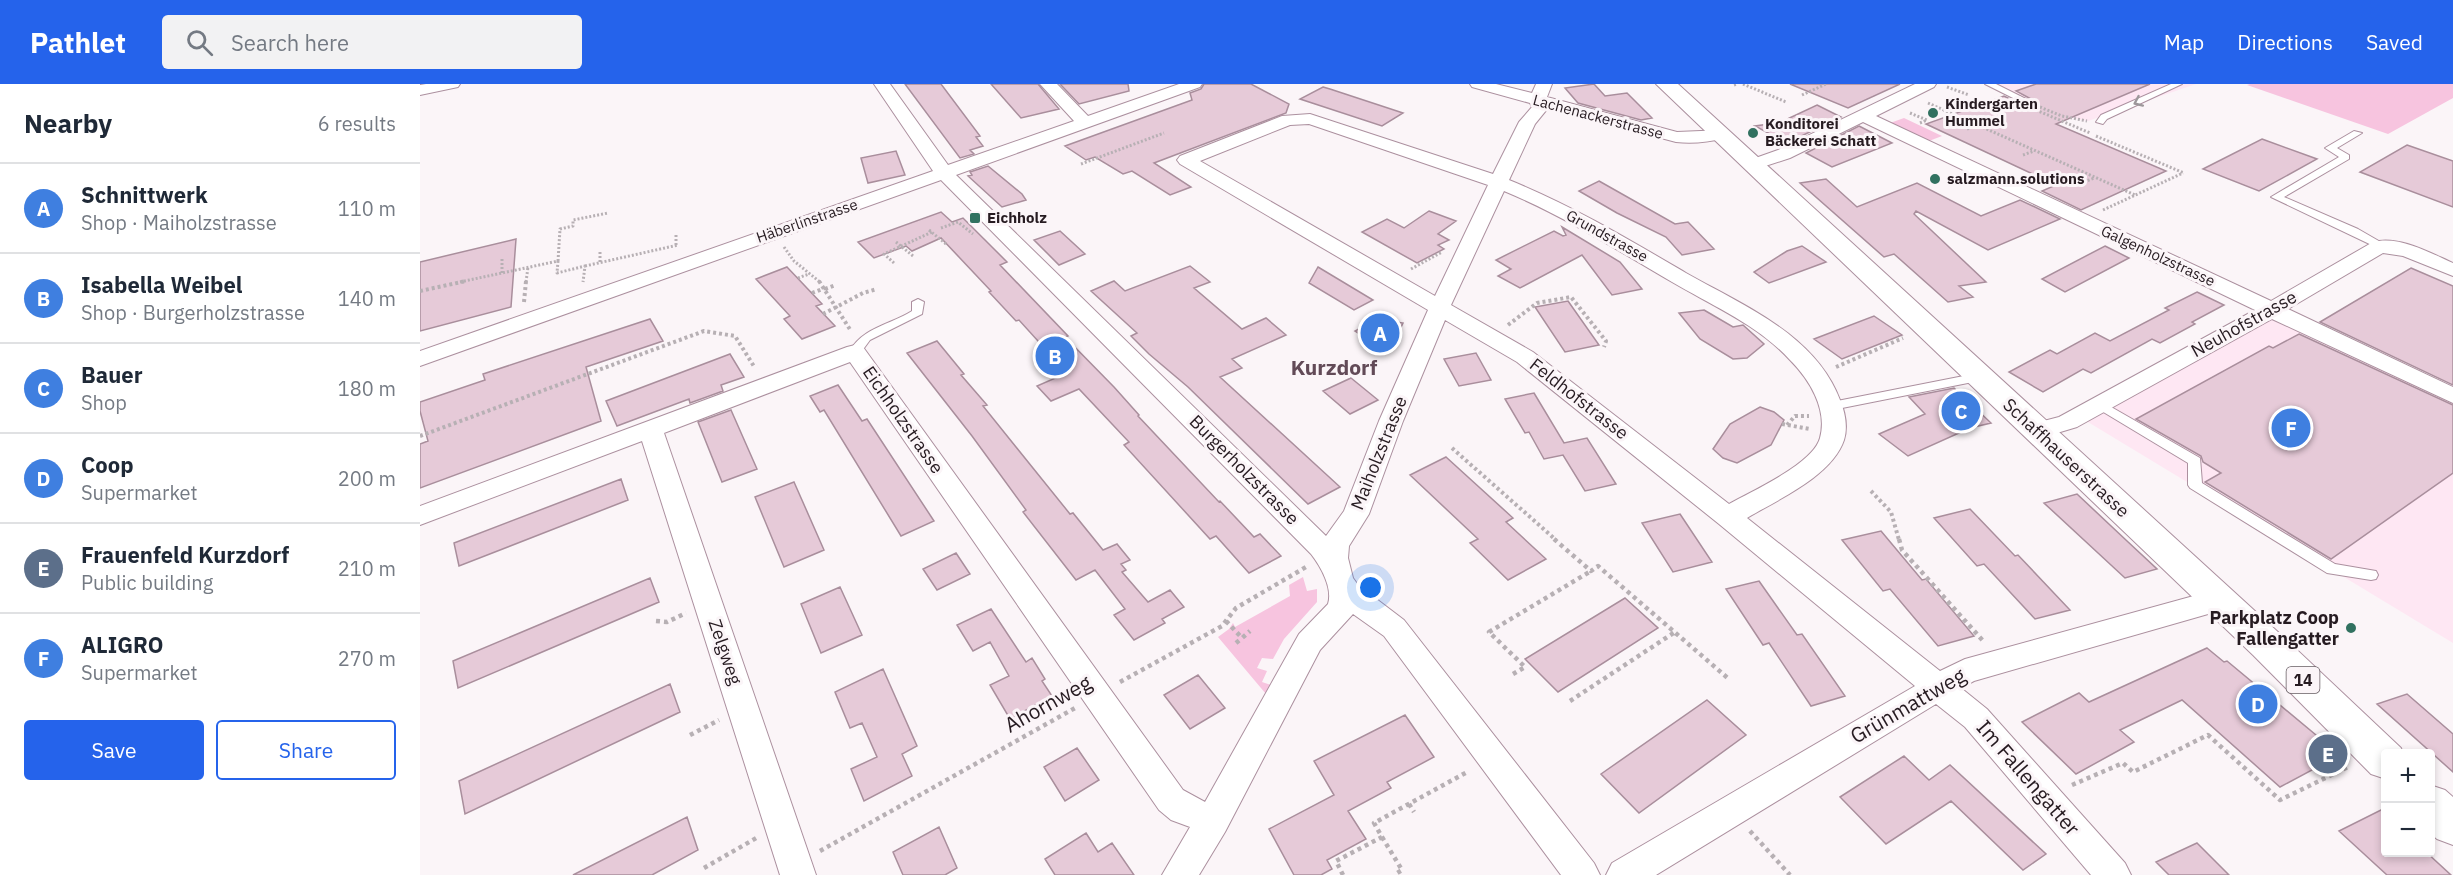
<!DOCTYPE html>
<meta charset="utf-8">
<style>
:root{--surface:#fff;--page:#f2f2f3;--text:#1f2937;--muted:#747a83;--line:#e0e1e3;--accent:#2563eb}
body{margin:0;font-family:"IBM Plex Sans",sans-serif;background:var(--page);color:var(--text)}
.controls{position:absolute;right:18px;bottom:18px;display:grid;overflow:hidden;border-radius:6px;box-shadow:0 3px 9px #0003}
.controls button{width:54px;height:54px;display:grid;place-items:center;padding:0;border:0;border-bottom:2px solid var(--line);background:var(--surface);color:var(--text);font:30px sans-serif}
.you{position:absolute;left:951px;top:504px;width:21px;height:21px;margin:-15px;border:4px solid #fff;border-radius:50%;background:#1a73e8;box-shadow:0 0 0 9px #1a73e833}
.badge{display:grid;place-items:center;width:39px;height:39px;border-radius:50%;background:var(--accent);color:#fff;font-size:20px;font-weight:700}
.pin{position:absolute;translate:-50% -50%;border:3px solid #fff;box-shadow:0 2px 6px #0006}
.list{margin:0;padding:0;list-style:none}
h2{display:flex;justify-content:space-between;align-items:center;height:78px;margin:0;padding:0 24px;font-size:26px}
h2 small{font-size:20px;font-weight:400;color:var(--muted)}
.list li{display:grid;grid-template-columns:39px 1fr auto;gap:18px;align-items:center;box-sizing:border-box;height:90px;padding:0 24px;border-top:2px solid var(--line)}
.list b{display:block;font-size:22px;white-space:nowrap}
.list p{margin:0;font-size:20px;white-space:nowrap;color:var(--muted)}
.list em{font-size:20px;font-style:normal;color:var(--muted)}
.actions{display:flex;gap:12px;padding:18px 24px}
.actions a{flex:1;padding:14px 0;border:2px solid var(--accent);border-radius:6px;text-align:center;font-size:21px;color:var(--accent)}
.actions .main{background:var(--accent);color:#fff}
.icon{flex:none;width:33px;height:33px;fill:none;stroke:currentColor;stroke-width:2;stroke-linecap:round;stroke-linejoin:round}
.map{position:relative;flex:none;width:2033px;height:791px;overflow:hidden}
header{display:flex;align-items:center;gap:36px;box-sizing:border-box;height:84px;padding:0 30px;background:var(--accent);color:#fff}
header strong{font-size:28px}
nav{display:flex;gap:33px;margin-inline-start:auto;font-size:21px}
.search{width:420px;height:54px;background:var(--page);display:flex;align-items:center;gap:15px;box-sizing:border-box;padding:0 21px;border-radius:6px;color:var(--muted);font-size:22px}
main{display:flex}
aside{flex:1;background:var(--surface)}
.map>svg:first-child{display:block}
.built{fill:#fee7f3}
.green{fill:#f7c4df}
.building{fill:#e6cad8;stroke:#a98e9c;stroke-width:1.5}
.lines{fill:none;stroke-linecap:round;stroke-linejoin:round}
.service-casing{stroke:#ac909f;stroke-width:2}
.minor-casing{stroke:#ac909f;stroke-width:2}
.primary-casing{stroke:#ac909f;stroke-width:2}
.path-far2{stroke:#b7b0b4;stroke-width:3;stroke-dasharray:2 2;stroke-linecap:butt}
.path-far1{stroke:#b7b0b4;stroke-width:4;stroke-dasharray:3 3;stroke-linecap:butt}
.path{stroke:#b7b0b4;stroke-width:4.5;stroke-dasharray:4 4;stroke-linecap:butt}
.service{fill:#fff;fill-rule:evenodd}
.minor{fill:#fff;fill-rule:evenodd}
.primary{fill:#fff;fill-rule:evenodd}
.oneway{stroke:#9d989b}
.poi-dot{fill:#317160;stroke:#fbf5f8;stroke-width:2}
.labels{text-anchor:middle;stroke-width:6;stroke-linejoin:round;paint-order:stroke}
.far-poi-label{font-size:15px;font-weight:bold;fill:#261b21;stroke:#fbf5f8;text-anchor:start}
.far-street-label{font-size:15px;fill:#261b21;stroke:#fbf5f8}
.shield{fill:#fbf5f8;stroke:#665c62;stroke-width:1.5}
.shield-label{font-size:16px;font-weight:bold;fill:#261b21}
.street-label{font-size:18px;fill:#261b21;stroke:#fbf5f8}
.poi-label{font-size:18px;font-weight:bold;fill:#261b21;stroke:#fbf5f8;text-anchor:end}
.quarter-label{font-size:21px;font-weight:bold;fill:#624a57;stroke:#fbf5f8}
.near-street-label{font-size:21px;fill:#261b21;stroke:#fbf5f8}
</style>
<header>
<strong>Pathlet</strong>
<div class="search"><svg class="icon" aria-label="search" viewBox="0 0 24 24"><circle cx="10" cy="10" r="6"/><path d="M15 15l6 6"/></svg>Search here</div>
<nav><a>Map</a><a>Directions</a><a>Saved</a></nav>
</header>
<main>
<aside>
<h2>Nearby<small>6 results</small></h2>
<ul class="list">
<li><span class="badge" style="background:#3f7fe0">A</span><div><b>Schnittwerk</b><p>Shop · Maiholzstrasse</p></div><em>110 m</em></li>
<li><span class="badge" style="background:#3f7fe0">B</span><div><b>Isabella Weibel</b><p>Shop · Burgerholzstrasse</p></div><em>140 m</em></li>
<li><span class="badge" style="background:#3f7fe0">C</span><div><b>Bauer</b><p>Shop</p></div><em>180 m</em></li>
<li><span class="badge" style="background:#3f7fe0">D</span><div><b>Coop</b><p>Supermarket</p></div><em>200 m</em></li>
<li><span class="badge" style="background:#5c6f8a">E</span><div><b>Frauenfeld Kurzdorf</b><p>Public building</p></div><em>210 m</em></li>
<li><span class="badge" style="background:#3f7fe0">F</span><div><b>ALIGRO</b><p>Supermarket</p></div><em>270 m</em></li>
</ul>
<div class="actions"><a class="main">Save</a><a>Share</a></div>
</aside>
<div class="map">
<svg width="2033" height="791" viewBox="0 0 2033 791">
<rect width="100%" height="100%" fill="#fbf5f8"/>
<path class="built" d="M 1569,0 L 1776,0 L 1668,37 L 1642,32 Z
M 1852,226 L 2033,312 L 2033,559 L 1658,332 Z"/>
<path class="green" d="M 1830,0 L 2033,0 L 2033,14 L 1968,50 L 1827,1 Z
M 1484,34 L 1522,52 L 1509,57 L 1470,39 Z
M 883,493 L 887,507 L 897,505 L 897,518 L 864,555 L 853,575 L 842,574 L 837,584 L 847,587 L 842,598 L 851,601 L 846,610 L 798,553 L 809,545 L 813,539 L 815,543 L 870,512 L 869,501 Z"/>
<path class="building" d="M 485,0 L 521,0 L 560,52 L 556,53 L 563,62 L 550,66 L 554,70 L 540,74 Z
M 571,0 L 618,0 L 639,25 L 601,34 Z
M 640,0 L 708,0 L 709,7 L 659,20 Z
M 784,0 L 831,0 L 869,20 L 866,29 L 734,79 L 771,103 L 750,111 L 712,87 L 703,90 L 675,73 L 666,76 L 645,62 L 772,16 L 770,9 L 781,5 Z
M 1174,0 L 1185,12 L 1207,9 L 1232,34 L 1221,36 L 1158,19 L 1145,4 Z
M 1370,0 L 1480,0 L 1428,24 Z
M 1616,0 L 1730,0 L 1636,40 L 1746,87 L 1661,126 L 1622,107 L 1636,101 L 1506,40 L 1584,12 L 1602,21 L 1611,19 L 1611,15 L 1596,7 Z
M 903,3 L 910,5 L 983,29 L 962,42 L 880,15 Z
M 1397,21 L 1421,33 L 1367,59 L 1335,42 L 1363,38 L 1361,38 Z
M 1439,42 L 1472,59 L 1412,83 L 1386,69 Z
M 1842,55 L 1897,75 L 1839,107 L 1783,85 Z
M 1987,61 L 2033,77 L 2033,123 L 1940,88 Z
M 476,67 L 485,91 L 448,99 L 441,74 Z
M 568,82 L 602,110 L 606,116 L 582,123 L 548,92 L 552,91 L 550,88 Z
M 1406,95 L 1437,123 L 1497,99 L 1561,132 L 1600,116 L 1640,135 L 1568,166 L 1496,127 L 1494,130 L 1566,198 L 1539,202 L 1553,213 L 1528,218 L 1474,170 L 1464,173 L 1380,99 Z
M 1179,97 L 1255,140 L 1268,138 L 1294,165 L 1262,171 L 1246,153 L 1197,129 L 1159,107 Z
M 1009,127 L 1036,137 L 1018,150 L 1029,156 L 1018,161 L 1024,165 L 997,179 L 942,148 L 967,135 L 984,144 Z
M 521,128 L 532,138 L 543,134 L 587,178 L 580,181 L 648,252 L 645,253 L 694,303 L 719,331 L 718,332 L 799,418 L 800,417 L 834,453 L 840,450 L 861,472 L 829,489 L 796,452 L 790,455 L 704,361 L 709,358 L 659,305 L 631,317 L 617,302 L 647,289 L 599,236 L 596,237 L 569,208 L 571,207 L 521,154 L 492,167 L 486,162 L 454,174 L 438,158 Z
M 1142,143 L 1200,178 L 1222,205 L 1192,211 L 1162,171 L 1100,204 L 1078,192 L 1091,185 L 1076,176 L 1134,147 L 1143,152 L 1146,151 Z
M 640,147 L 665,170 L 639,181 L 614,156 Z
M 96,155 L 91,223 L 0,247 L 0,178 Z
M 1382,162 L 1406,178 L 1349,199 L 1334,188 L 1367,167 Z
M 1685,162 L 1709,174 L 1645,208 L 1622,195 Z
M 770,182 L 790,198 L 774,204 L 822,245 L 846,234 L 866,251 L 812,275 L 822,284 L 800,293 L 920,403 L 888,420 L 768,303 L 729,270 L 711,252 L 717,249 L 671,207 L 694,197 L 705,207 Z
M 367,183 L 402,220 L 396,222 L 415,242 L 382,255 L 364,235 L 370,232 L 336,195 Z
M 898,183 L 953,216 L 934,226 L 889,199 Z
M 1991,184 L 2033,202 L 2033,301 L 1900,238 Z
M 1777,208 L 1804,221 L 1772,238 L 1775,240 L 1740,259 L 1732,255 L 1671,289 L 1663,285 L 1623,308 L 1589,288 L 1630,266 L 1637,270 L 1675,249 L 1690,257 L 1749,226 L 1745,224 Z
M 1148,217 L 1179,261 L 1145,268 L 1115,223 Z
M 1284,226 L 1313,243 L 1323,241 L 1344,260 L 1327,274 L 1313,275 L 1280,255 L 1259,229 Z
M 1454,232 L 1482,251 L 1422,275 L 1394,255 Z
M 230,235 L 243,257 L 166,283 L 181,337 L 0,404 L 0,360 L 8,357 L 0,327 L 0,318 L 65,296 L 63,290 Z
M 957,235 L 983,239 L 972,262 L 952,258 L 935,247 Z
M 1879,250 L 2033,321 L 2033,389 L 1911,475 L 1785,398 L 1801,389 L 1783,378 L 1781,372 L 1716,335 L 1849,262 L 1853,264 Z
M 517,257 L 544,290 L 541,291 L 567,321 L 563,322 L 650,430 L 653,429 L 683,466 L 697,460 L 710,476 L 701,480 L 706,486 L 702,488 L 728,518 L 750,506 L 764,523 L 742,535 L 745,539 L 714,556 L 694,531 L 705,525 L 675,486 L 656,496 L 603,428 L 606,426 L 552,352 L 487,269 Z
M 1056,269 L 1071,296 L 1039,302 L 1024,275 Z
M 310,270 L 324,293 L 301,301 L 303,307 L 270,319 L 269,315 L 197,342 L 186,317 Z
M 931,294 L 958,316 L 930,330 L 903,307 Z
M 418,301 L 442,337 L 447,335 L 514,437 L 481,452 L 404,326 L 400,328 L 390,312 Z
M 1534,304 L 1571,339 L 1550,344 L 1488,372 L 1459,350 L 1505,330 L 1489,313 Z
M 1114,309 L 1144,359 L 1167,354 L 1196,400 L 1165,407 L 1143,371 L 1124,375 L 1109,348 L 1105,349 L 1085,315 Z
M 1340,323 L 1354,328 L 1364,336 L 1351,361 L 1317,379 L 1303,374 L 1293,365 L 1310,340 Z
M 311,326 L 337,385 L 302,398 L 278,338 Z
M 1026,373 L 1093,434 L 1086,438 L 1126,475 L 1088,496 L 1050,459 L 1058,455 L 990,391 Z
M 201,395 L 208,416 L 39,482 L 34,459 Z
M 374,398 L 404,466 L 364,483 L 335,413 Z
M 1657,410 L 1707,457 L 1737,485 L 1705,494 L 1624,419 Z
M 1550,425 L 1595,472 L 1598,471 L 1650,526 L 1615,535 L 1564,480 L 1557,482 L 1514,434 Z
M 1260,430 L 1292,478 L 1253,488 L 1222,439 Z
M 1461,447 L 1502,496 L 1506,495 L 1554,552 L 1518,562 L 1470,505 L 1463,507 L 1422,456 Z
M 536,469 L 550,490 L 517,506 L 503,485 Z
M 230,494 L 239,518 L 38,604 L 33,577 Z
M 1339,497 L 1377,551 L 1382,550 L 1425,612 L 1391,622 L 1349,559 L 1343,561 L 1306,505 Z
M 420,503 L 442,551 L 401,569 L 381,520 Z
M 1205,514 L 1238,544 L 1138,608 L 1105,575 Z
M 571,525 L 606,578 L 612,574 L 625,595 L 622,597 L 632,612 L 590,635 L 570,601 L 589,592 L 570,558 L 553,567 L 537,541 Z
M 1787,564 L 1804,578 L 1807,577 L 1920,671 L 1860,703 L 1762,616 L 1700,646 L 1714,658 L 1656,690 L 1602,638 L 1659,609 L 1669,618 Z
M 463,585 L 497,662 L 482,670 L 492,692 L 444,717 L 431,685 L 457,673 L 442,639 L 430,644 L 415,608 Z
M 778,591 L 805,624 L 770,645 L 744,611 Z
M 250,600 L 260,628 L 45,730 L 39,697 Z
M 1987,610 L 2033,650 L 2033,688 L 1957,620 Z
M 1287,616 L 1326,651 L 1219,729 L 1181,690 Z
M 985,631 L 1014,673 L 967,698 L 971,704 L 928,727 L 946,755 L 907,776 L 912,785 L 901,791 L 874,791 L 849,745 L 914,711 L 894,677 Z
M 657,664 L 679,696 L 645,717 L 624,683 Z
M 1484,672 L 1509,696 L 1530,681 L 1626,770 L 1603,786 L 1531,717 L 1466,760 L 1420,713 Z
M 1965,724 L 1965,768 L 2006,768 L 2031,791 L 1967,791 L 1919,747 Z
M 267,733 L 278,766 L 232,791 L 153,791 Z
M 519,743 L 537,784 L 525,791 L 483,791 L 473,768 Z
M 666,749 L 678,768 L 692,759 L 714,791 L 635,791 L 625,775 Z
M 1777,759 L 1809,791 L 1749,791 L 1736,778 Z"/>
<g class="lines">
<g class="service-casing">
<path id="service" d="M 1565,0 L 1576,0 L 1610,17 L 1603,19 Z
M 1751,0 L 1762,0 L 1687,35 L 1683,40 L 1676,38 L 1681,31 Z
M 1934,47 L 1942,49 L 1917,64 L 1929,71 L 1929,75 L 1864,113 L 1938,145 L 1964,160 L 1964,164 L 1960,165 L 1851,113 L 1919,73 L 1905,64 Z
M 498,215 L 504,218 L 502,230 L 450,256 L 439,271 L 431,271 L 429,268 C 443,243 470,241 492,227 L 492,218 Z
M 1559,289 L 1563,290 L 1565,293 L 1563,296 L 1412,326 L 1406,322 L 1412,318 Z
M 1679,316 L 1780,374 L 1782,399 L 1915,480 L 1956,487 L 1958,491 L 1956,495 L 1951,496 L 1907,489 L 1770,404 L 1768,401 L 1768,379 L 1675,323 L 1673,320 Z"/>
</g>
<g class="minor-casing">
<path id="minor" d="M 6,0 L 40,0 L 38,3 L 0,11 L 0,1 Z
M 454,0 L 470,0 L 528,81 L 654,37 L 620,0 L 637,0 L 668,32 L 759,0 L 782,0 L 780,3 L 536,91 L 906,452 L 924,427 L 959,337 L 1008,226 L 760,80 L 757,76 L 760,72 L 862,32 L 890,30 L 1073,90 L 1099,38 L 1112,23 L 1110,19 L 1052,3 L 1050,0 L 1076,0 L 1112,9 L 1116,0 L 1132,0 L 1127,13 L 1257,48 L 1305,46 L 1308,50 L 1305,54 C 1289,58 1272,60 1256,58 L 1128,24 L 1115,40 L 1089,96 C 1151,121 1208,155 1266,189 C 1322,221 1395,250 1420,316 C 1425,328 1428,343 1424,356 C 1412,392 1357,416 1327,434 L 1520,587 L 1545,575 L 1799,505 L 1809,508 L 1813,516 L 1809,524 L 1554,597 L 1541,604 L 1567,625 L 1705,779 L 1711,791 L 1671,791 L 1545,643 L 1516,620 L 1236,791 L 1186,791 L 1192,779 L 1495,602 L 1299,440 L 1097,278 L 1025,236 L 983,337 L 949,430 L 929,462 L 928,474 L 933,494 L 938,501 L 984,536 L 1174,779 L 1180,791 L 1141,791 L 964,552 L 933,530 L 900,566 L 805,748 L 779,791 L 742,791 L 770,743 L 751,736 L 739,726 L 430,278 L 244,349 L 396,791 L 360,791 L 222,357 L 0,441 L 0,422 L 427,263 L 435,261 L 443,263 L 763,706 L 785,718 L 879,550 L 908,520 C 913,504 901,483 891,470 L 521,96 L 0,282 L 0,267 L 513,87 ZM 889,40 L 1068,101 L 1015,212 L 780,77 L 870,41 ZM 1084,107 C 1144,132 1197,166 1252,198 C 1293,222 1338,241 1370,276 C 1389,295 1408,325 1400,354 C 1393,380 1332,407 1309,420 L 1113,268 L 1031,221 Z
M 1495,0 L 1516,0 L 1514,3 L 1456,32 L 1851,217 L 1953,158 C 1979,151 2010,169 2033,179 L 2033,192 L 1983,172 L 1963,169 L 1868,225 L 2033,303 L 2033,319 L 1852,235 L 1657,343 L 1617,355 L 1608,353 L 1605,347 L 1608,341 L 1639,333 L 1835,226 L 1443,38 L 1370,74 L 1333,86 L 1327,85 L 1324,81 L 1327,77 L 1358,66 Z"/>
</g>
<g class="primary-casing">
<path id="primary" d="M 1236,0 L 1258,0 L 1859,549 L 1981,664 L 1983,670 L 1966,670 L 1966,695 L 1951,690 L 1833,571 Z
M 2010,701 L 2025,706 L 2033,713 L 2033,761 L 2017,755 L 2010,749 Z"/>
</g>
<path class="path-far2" d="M 1323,0 L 1366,18
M 1314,1 L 1317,0
M 1527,3 L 1549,11
M 1382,11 L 1406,0
M 1508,19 L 1715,111
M 1620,23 L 1642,32 L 1667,37
M 1616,26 L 1670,49
M 1490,29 L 1507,36 L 1500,39
M 1547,45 L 1557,41
M 1676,52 L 1764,89
M 1603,71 L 1614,67
M 661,80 L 744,49
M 1664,98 L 1674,94
M 1683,126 L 1763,89
M 521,144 L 538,138 L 553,150
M 509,146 L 526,160
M 256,151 L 256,162
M 476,158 L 493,172
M 364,163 L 374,177 L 400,198
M 180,168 L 180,179
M 82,175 L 82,189
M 138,177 L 140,145 L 153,142 L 153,136 L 188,129
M 474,179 L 464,170 L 512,148
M 165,182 L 258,161
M 991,185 L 1022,168
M 378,194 L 389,190
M 40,198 L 138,177 L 137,189 L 165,182 L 163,198
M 106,198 L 108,183"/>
<path class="path-far1" d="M 399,197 L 431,247
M 405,205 L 416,201
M 0,207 L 46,197
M 392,209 L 405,204
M 104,218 L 106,197
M 403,230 L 443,209 L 457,205
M 1088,241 L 1117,219 L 1151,213 L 1186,257 L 1184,263
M 1416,283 L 1483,254
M 1362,340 L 1390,345
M 1367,341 L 1375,332 L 1389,332
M 0,352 L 284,247 L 315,252 L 335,284
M 1032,364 L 1136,456
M 1451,407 L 1471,428 L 1479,456"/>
<path class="path" d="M 1134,455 L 1171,487 L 1178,482 L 1310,596
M 1479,455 L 1482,466 L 1564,558
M 236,537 L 247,538 L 266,529
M 806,537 L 822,554 L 830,547
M 816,559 L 822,554
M 1093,590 L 1105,583 L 1069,548 L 1171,487
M 700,598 L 802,542 L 816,524 L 886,483
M 1150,617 L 1255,548
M 270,651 L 299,636
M 1652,701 L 1703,679 L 1713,688 L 1788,651 L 1860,716 L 1928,683
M 989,720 L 994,728
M 1330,747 L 1370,791
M 962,753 L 982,786 L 974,791
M 400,767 L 655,624
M 284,784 L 338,753
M 923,791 L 916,777 L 962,753 L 954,739 L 1049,687"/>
<use href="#service" class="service"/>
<use href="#minor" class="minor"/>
<use href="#primary" class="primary"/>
</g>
<defs><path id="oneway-chevron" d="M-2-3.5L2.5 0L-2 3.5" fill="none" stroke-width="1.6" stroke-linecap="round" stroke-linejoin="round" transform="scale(1.5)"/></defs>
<use class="oneway" href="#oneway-chevron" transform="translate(1718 18) rotate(156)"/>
<g class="poi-dot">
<circle cx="1513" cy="29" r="6"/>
<circle cx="1333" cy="49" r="6"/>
<circle cx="1515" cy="95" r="6"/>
<rect x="549" y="128" width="12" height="12" rx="3"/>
<circle cx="1931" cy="544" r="6"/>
</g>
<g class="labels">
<g class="far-poi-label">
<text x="1525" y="25">Kindergarten<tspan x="1525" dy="17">Hummel</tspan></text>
<text x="1345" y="45">Konditorei<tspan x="1345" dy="17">Bäckerei Schatt</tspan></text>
<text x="1527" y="100">salzmann.solutions</text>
<text x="567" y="139">Eichholz</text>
</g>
<g class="far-street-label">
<text transform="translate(1178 33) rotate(15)" y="5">Lachenackerstrasse</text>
<text transform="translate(387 137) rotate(-19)" y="5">Häberlinstrasse</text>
<text transform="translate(1187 152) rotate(29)" y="5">Grundstrasse</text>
<text transform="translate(1738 172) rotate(25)" y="5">Galgenholzstrasse</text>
</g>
<rect class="shield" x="1866.5" y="583" width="33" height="26" rx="4.5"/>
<g class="shield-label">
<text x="1883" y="602">14</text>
</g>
<g class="street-label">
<text transform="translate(1824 240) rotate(-29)" y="6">Neuhofstrasse</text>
<text transform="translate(1159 315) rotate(38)" y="6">Feldhofstrasse</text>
<text transform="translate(483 336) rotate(55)" y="6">Eichholzstrasse</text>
<text transform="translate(959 369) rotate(-68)" y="6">Maiholzstrasse</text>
<text transform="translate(1646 374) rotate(43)" y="6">Schaffhauserstrasse</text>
<text transform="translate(824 386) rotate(45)" y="6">Burgerholzstrasse</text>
<text transform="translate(305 568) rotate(71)" y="6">Zelgweg</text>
</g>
<g class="poi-label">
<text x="1919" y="540">Parkplatz Coop<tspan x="1919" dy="21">Fallengatter</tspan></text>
</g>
<g class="quarter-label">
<text x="914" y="291">Kurzdorf</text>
</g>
<g class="near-street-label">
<text transform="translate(628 620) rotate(-29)" y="7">Ahornweg</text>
<text transform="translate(1488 622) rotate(-30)" y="7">Grünmattweg</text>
<text transform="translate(1608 694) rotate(49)" y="7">Im Fallengatter</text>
</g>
</g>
</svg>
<div class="controls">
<button>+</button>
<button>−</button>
</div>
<div class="you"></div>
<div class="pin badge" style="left:960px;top:249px;background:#3f7fe0">A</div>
<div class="pin badge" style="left:635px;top:272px;background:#3f7fe0">B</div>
<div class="pin badge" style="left:1541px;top:327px;background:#3f7fe0">C</div>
<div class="pin badge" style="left:1838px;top:620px;background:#3f7fe0">D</div>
<div class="pin badge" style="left:1908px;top:670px;background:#5c6f8a">E</div>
<div class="pin badge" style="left:1871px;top:344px;background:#3f7fe0">F</div>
</div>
</main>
